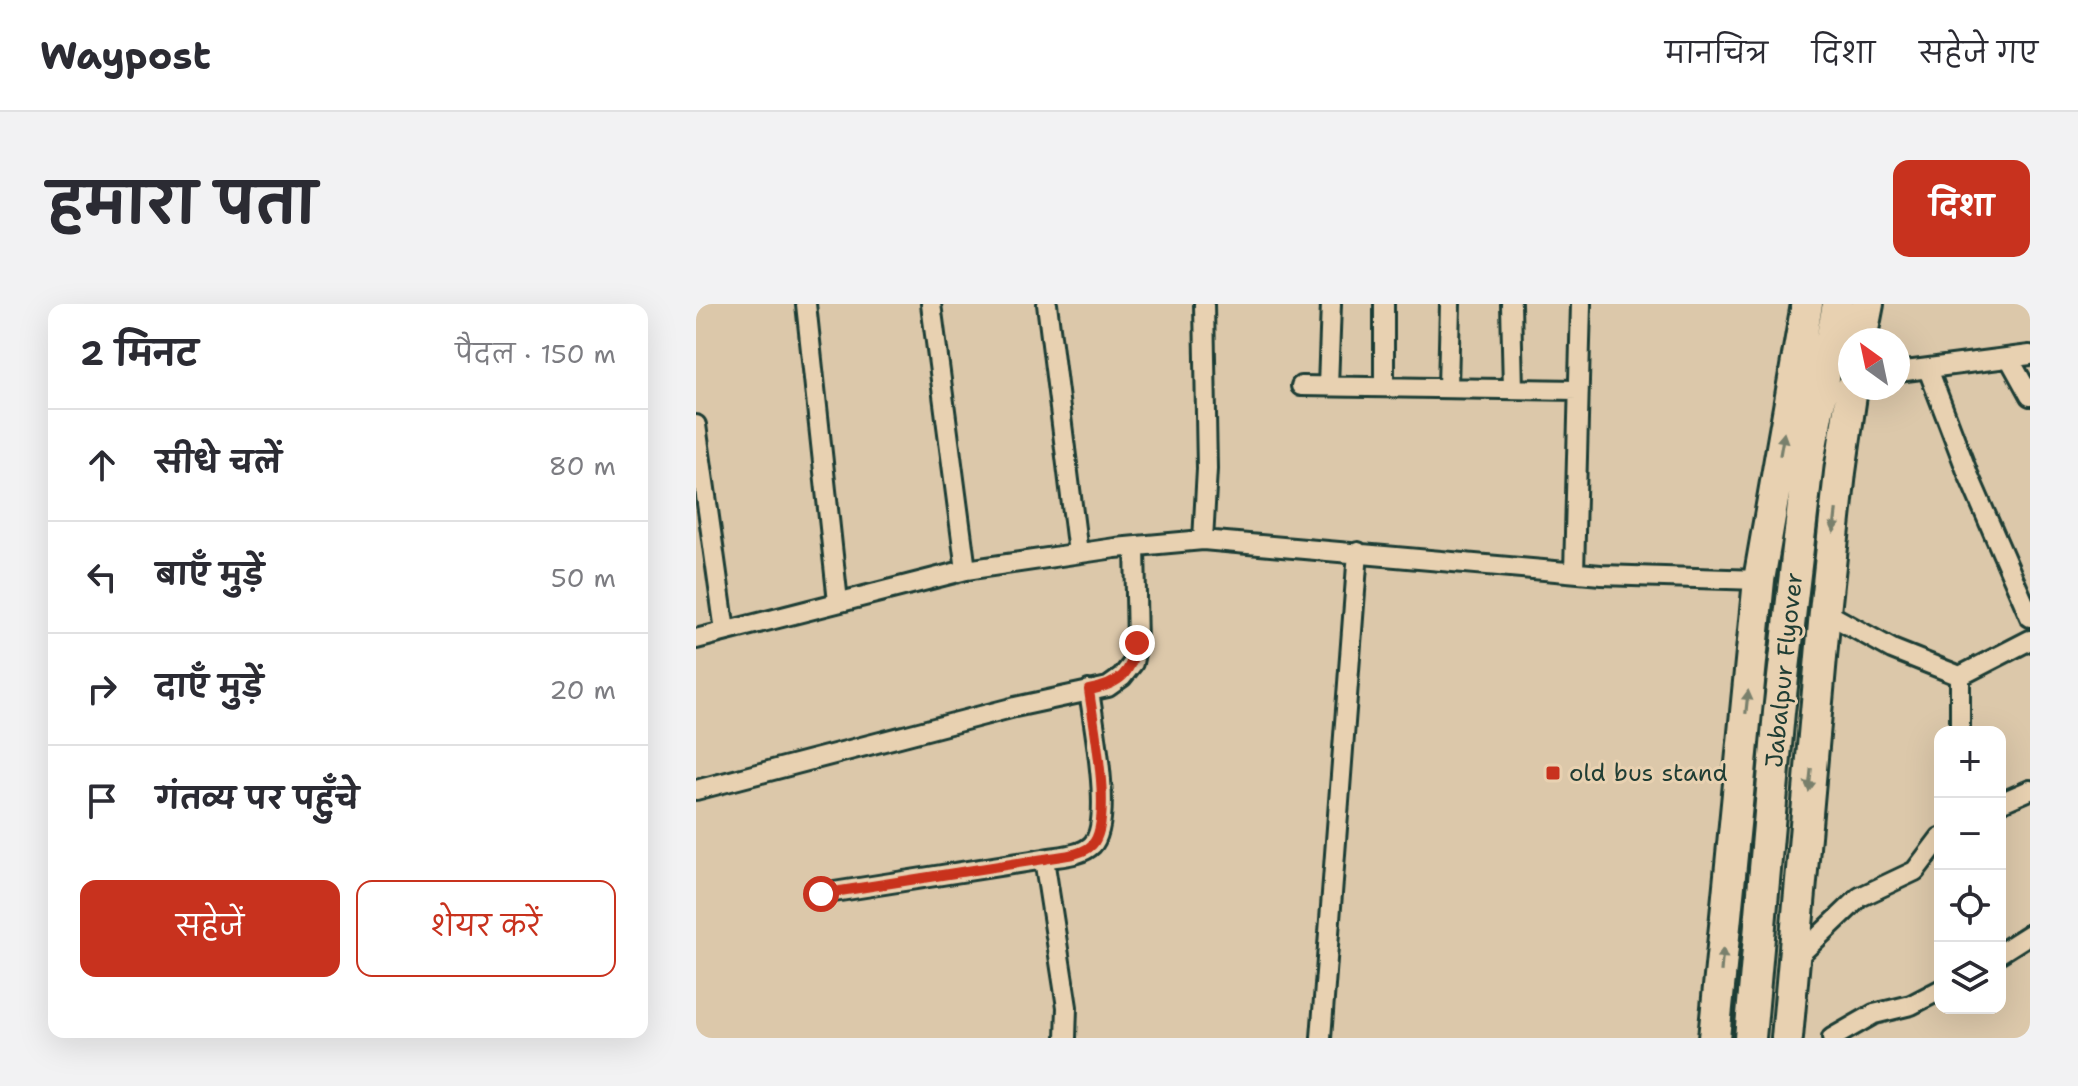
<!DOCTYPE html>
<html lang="hi">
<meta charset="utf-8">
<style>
:root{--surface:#fff;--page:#f2f2f3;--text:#2b2b33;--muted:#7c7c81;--line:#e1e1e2;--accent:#c8321e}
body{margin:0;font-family:"Shantell Sans","Playpen Sans Deva",sans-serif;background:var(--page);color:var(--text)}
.controls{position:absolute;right:24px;bottom:24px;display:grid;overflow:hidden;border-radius:16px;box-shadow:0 8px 32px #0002}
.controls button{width:72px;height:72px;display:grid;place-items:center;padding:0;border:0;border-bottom:2px solid var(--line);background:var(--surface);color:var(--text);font:40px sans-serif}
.compass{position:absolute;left:1142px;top:24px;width:72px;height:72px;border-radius:50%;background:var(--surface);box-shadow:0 8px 32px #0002;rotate:327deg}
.stop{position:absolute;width:24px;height:24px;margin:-18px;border:6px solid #c8321e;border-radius:50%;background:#fff}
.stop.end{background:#c8321e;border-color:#fff;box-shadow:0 2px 8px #0008}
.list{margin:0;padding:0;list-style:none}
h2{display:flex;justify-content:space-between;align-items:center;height:104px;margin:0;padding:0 32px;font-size:34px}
h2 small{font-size:26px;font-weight:400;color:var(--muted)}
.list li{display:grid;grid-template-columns:52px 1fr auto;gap:24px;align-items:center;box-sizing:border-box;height:112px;padding:0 32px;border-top:2px solid var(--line)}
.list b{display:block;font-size:30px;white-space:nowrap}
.list em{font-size:26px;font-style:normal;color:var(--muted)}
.actions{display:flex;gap:16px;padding:24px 32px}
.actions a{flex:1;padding:18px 0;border:2px solid var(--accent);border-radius:16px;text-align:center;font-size:28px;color:var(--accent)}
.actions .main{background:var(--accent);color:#fff}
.icon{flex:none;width:44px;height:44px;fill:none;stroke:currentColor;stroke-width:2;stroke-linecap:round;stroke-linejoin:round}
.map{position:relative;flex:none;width:1334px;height:734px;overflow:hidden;border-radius:16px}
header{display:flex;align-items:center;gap:48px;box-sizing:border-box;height:112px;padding:0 40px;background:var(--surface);border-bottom:2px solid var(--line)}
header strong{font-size:38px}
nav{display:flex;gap:44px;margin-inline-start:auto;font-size:28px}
.intro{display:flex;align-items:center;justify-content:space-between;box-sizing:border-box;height:192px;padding:0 48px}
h1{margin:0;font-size:56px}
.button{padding:20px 36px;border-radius:16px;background:var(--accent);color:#fff;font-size:28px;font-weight:700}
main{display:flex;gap:48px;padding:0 48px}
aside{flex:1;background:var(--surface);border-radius:16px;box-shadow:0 8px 32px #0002}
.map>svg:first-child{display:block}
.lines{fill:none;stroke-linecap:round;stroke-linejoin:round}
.minor-casing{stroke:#1f3d34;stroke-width:24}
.primary-casing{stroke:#1f3d34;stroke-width:36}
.minor{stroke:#e8d1b1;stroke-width:18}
.primary{stroke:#e8d1b1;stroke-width:30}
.oneway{fill:#79806c}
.route{stroke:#c8321e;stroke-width:10}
.poi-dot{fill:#c8321e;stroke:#e8d1b1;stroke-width:3}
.labels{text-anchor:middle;stroke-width:6;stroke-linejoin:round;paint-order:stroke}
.street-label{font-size:24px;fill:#1f3d34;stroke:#e8d1b1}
.poi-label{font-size:24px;fill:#1f3d34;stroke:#e8d1b1;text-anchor:start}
</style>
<header>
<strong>Waypost</strong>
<nav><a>मानचित्र</a><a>दिशा</a><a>सहेजे गए</a></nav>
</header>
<div class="intro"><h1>हमारा पता</h1><a class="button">दिशा</a></div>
<main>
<aside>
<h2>2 मिनट<small>पैदल · 150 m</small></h2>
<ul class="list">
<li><svg class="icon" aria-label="ahead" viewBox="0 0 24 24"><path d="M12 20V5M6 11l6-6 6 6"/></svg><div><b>सीधे चलें</b></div><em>80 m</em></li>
<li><svg class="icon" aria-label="left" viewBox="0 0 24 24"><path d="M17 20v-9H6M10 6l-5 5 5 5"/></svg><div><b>बाएँ मुड़ें</b></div><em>50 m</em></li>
<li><svg class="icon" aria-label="right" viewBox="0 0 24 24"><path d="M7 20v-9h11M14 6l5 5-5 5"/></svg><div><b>दाएँ मुड़ें</b></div><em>20 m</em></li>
<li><svg class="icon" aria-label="arrive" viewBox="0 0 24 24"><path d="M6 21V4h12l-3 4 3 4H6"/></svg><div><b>गंतव्य पर पहुँचे</b></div></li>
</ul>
<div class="actions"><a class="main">सहेजें</a><a>शेयर करें</a></div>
</aside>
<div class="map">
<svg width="1334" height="734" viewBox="0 0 1334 734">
<rect width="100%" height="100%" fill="#dcc8aa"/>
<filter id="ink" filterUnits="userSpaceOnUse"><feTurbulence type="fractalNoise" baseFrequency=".0125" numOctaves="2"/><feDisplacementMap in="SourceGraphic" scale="16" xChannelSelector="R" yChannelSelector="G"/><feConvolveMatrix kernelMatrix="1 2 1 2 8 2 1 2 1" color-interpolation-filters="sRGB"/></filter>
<g filter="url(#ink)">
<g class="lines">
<g class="minor-casing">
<path id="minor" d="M 110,0 L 142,298
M 235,0 L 270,266
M 351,0 L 382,249
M 815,0 L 817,85
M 1313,54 L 1334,92
M 1232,65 L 1272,170 L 1334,313
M 1202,68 L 1334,51
M 605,82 L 881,86
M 632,82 L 635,0
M 688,83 L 688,0
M 752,84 L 754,0
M 0,121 L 29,327
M 507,236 L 511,165 L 508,0
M 878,268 L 885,0
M 1129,308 L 1196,345 L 1264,372 L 1264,428
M 0,335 L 270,266 L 419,244 L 507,236 L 905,271 L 1063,276
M 1264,372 L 1334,336
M 0,486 L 319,403 L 412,383 L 426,373 L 437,359 L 441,339 L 439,243
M 1304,499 L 1334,486
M 348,555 L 371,703 L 370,734
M 125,590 L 348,555 C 363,552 385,552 396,541 C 418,518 397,419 393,386
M 1304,649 L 1334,630
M 1098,656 L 1164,593 L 1219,567 L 1244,534
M 625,734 L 662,248
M 1136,734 L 1178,710 L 1215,701 L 1244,686"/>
</g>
<g class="primary-casing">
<path id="primary" d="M 1165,36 L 1172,0
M 1018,734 L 1063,276 L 1111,0
M 1054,734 L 1083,408 L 1112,158 L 1142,0
M 1091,734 L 1129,308 L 1144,168 L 1156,84"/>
</g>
<use href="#minor" class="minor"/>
<use href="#primary" class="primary"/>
</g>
<defs><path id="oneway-solid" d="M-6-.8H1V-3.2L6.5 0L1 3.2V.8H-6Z" transform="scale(2)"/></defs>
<g class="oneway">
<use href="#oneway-solid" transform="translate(1086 140) rotate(-80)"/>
<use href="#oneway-solid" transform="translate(1139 217) rotate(96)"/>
<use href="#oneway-solid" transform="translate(1051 398) rotate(-84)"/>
<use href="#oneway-solid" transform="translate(1114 476) rotate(96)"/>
<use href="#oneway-solid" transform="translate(1026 656) rotate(-85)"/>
</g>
</g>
<g class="lines" filter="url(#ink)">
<path class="route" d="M 125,590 L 348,555 C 363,552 385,552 396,541 C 418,518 397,419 393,386 C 424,380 435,370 441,339"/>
</g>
<rect class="poi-dot" x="849" y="461" width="16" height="16" rx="4"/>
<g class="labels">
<g class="street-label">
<text transform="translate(1088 366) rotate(-84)" y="8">Jabalpur Flyover</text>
</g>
<g class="poi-label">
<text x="873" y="477">old bus stand</text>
</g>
</g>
</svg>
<div class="controls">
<button>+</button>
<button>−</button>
<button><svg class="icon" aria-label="locate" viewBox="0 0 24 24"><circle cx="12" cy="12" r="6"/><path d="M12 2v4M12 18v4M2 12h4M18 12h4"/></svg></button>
<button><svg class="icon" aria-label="layers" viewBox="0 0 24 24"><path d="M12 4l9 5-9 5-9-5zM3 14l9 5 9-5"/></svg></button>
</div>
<svg class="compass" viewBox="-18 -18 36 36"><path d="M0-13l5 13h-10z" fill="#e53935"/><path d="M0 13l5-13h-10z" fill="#7c7c81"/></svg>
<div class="stop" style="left:125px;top:590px"></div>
<div class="stop end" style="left:441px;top:339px"></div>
</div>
</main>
